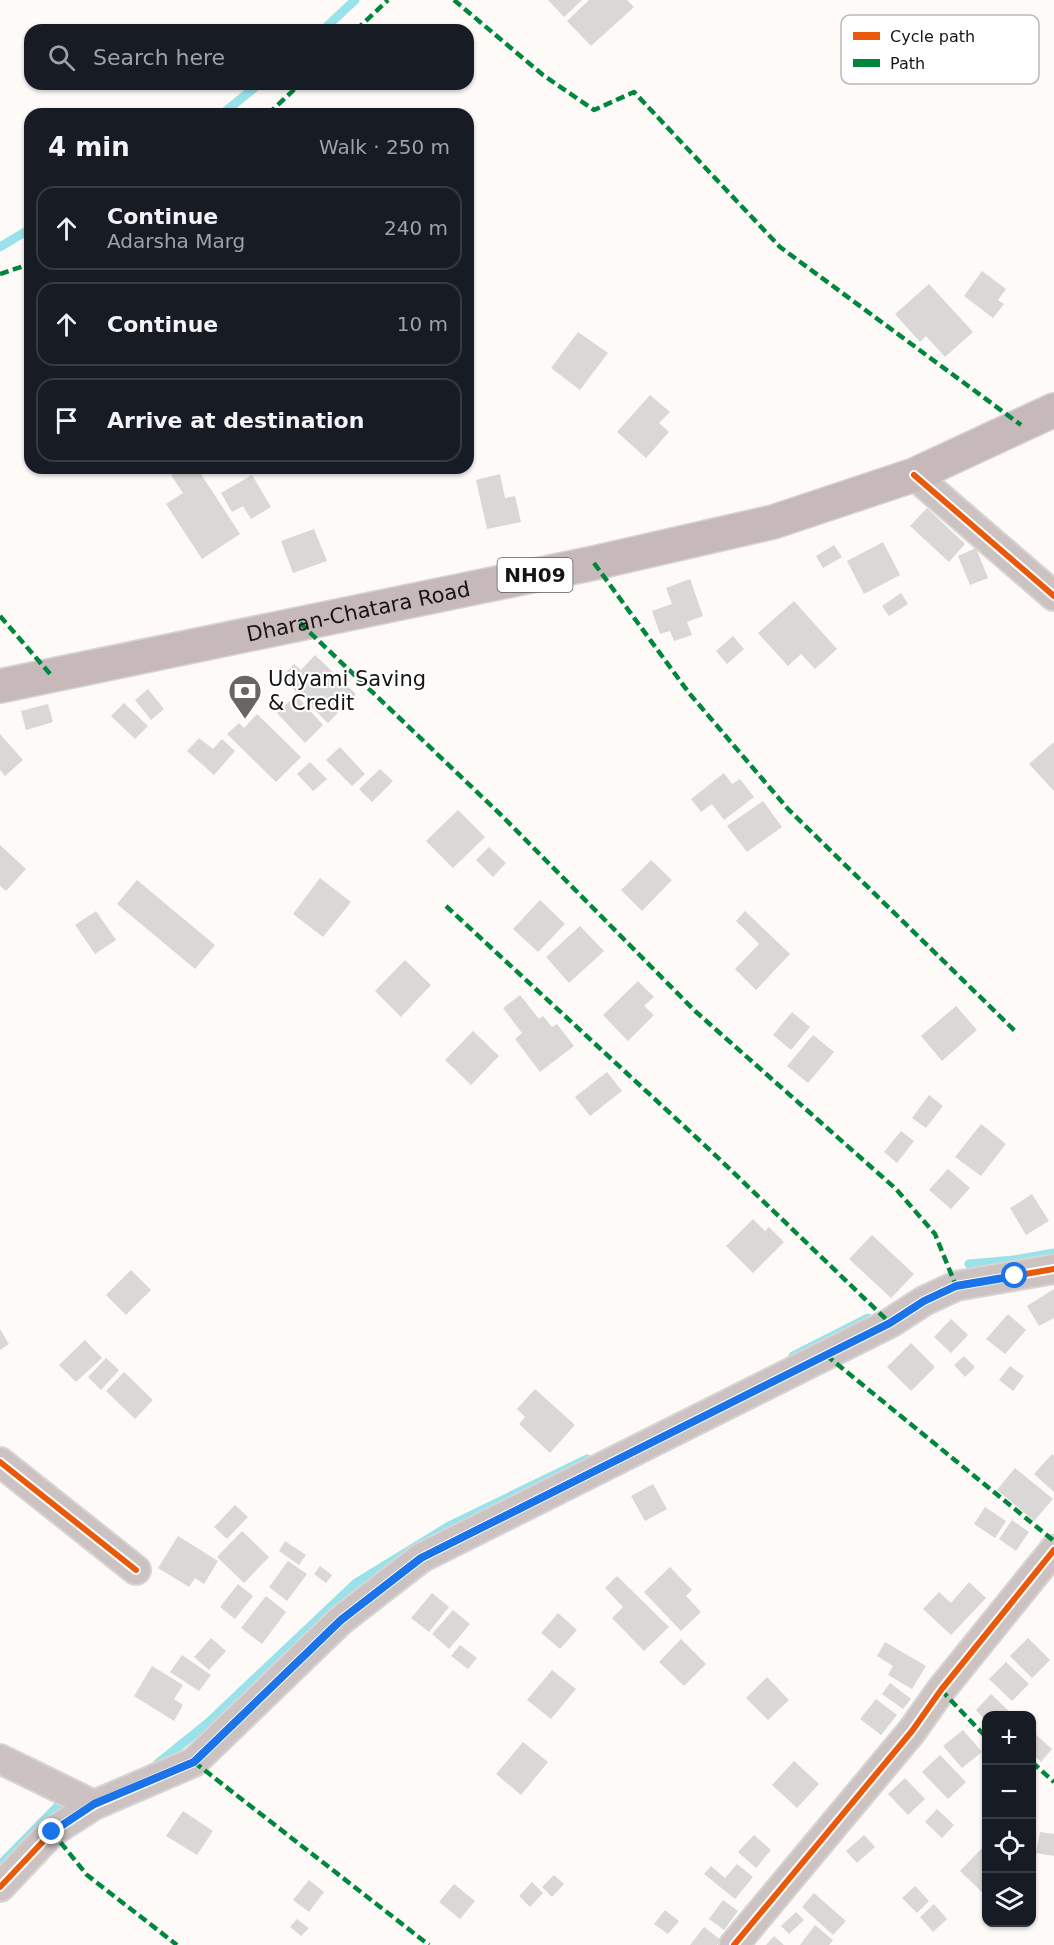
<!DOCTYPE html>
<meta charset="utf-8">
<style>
:root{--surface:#171b24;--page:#20242c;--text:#f1f3f6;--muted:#9ea1a6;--line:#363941}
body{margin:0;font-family:"DejaVu Sans",sans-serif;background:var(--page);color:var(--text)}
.controls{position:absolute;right:18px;bottom:18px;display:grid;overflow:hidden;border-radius:12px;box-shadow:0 2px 4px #0004}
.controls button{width:54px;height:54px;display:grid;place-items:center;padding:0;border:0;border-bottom:2px solid var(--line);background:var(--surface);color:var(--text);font:30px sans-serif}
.stop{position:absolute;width:18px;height:18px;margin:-14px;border:4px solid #1a73e8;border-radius:50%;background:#fff}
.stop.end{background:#1a73e8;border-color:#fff;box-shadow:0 2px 6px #0008}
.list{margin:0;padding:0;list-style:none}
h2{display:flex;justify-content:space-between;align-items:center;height:78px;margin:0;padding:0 24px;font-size:26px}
h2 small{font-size:20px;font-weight:400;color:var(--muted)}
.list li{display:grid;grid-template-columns:39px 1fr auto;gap:18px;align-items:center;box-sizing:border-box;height:84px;margin:0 12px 12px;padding:0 12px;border:2px solid var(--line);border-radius:18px}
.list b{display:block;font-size:22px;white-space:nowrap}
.list p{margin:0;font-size:20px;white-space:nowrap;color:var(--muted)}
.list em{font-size:20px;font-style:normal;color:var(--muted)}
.icon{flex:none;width:33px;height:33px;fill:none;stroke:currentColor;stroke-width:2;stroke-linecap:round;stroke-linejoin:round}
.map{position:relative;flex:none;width:1054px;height:1945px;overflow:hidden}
.search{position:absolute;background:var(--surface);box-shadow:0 2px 4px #0004;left:24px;top:24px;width:450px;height:66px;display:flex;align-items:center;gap:15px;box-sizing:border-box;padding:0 21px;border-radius:18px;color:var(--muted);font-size:22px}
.panel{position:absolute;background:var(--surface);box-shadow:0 2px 4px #0004;left:24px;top:108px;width:450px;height:366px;border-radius:18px}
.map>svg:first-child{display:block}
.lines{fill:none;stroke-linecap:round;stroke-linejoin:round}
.stream{stroke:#9ae2e9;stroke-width:9}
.building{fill:#dad8d6}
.minor-casing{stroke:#d7d5d4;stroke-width:32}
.primary-casing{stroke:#d7d5d4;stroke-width:36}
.minor{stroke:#cdc2c2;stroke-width:28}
.primary{stroke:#c7b9b9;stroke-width:33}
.quiet{stroke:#00873e;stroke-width:4.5;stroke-dasharray:9 4.5;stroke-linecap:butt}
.cycleway-casing{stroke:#fff;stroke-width:10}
.cycleway{stroke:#e8590c;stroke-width:6}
.route{stroke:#1a73e8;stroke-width:8}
.labels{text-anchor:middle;stroke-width:4.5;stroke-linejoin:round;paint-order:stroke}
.shield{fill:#fff;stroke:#5d5b5a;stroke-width:1.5}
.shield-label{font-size:20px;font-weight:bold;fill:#171513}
.street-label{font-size:21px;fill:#171513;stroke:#fff}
.poi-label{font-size:21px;fill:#171513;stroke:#fff;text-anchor:start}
.key{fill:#fff;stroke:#b9b9b8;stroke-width:1.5}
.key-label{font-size:16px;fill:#171513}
</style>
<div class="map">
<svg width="1054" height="1945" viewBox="0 0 1054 1945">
<rect width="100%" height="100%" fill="#fdfaf8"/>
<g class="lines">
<path class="stream" d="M 323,30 L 355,0
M 222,114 L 259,84
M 0,247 L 30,229
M 969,1264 L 1014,1260 L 1054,1253
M 793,1356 L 868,1318
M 157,1764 L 209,1722 L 356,1583 L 449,1526 L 587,1459
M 0,1865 L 59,1805"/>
</g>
<path class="building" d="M 548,0 L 582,0 L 564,17 Z
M 589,0 L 627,0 L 634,7 L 591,46 L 567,21 Z
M 982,271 L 1006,289 L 998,300 L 1004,304 L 993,318 L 964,296 Z
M 929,284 L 973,332 L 945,357 L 926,336 L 920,342 L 895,314 Z
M 578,332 L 608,353 L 580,390 L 551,368 Z
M 650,395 L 670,412 L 659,423 L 669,432 L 646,458 L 617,432 Z
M 182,468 L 197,468 L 240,534 L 202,559 L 166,504 L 183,493 L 171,475 Z
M 500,474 L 505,498 L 515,496 L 521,522 L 487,529 L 476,480 Z
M 252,475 L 271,507 L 251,519 L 243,506 L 232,512 L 221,493 Z
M 927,508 L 965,544 L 949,562 L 910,526 Z
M 314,529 L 327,561 L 293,573 L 281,541 Z
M 883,542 L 900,575 L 864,594 L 847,561 Z
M 834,545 L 842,557 L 823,568 L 816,556 Z
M 976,548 L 988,578 L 970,585 L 958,556 Z
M 690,579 L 703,616 L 687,622 L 692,635 L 674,641 L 670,631 L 660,634 L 652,611 L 672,604 L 666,588 Z
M 901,593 L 908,604 L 889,616 L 882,606 Z
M 794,601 L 837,649 L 815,669 L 801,654 L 788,666 L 758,633 Z
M 733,636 L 744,649 L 727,664 L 716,651 Z
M 315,655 L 356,694 L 328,723 L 281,677 L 294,664 L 301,670 Z
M 148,689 L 164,709 L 151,720 L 135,700 Z
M 296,695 L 323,725 L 305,743 L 277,713 Z
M 124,703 L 148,726 L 135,739 L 111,716 Z
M 48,704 L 53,722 L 26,730 L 21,711 Z
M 257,714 L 301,757 L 276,782 L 227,734 L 239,723 L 244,728 Z
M 0,734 L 23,760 L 5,776 L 0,770 Z
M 199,738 L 213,749 L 222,739 L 235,751 L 214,775 L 187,751 Z
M 1054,742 L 1054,791 L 1029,764 Z
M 340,747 L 365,774 L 352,786 L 326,760 Z
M 310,762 L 327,779 L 313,791 L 297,774 Z
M 380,769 L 393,781 L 372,802 L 359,789 Z
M 724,773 L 732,784 L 740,779 L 754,797 L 724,820 L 712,804 L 701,812 L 691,799 Z
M 763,801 L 782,827 L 747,852 L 727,826 Z
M 458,810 L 485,837 L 453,868 L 426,841 Z
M 0,845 L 26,869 L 6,891 L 0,886 Z
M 489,847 L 506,863 L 493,877 L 476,860 Z
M 651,860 L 672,880 L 642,911 L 621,890 Z
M 320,878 L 351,902 L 323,937 L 293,914 Z
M 137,880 L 215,945 L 195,969 L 117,904 Z
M 540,900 L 565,924 L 538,952 L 513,929 Z
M 96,911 L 116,940 L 95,954 L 75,925 Z
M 745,911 L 790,954 L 756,990 L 735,969 L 759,944 L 736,921 Z
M 580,926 L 604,951 L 569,983 L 546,957 Z
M 405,960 L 431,985 L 401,1017 L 375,991 Z
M 638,981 L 654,997 L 644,1006 L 654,1015 L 628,1041 L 603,1015 Z
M 520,995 L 539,1019 L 543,1016 L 552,1027 L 557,1024 L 574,1046 L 540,1072 L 515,1039 L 522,1033 L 503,1008 Z
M 956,1006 L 977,1030 L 942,1061 L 921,1036 Z
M 792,1012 L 810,1027 L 791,1050 L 773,1035 Z
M 473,1031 L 499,1056 L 471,1085 L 445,1060 Z
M 813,1035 L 834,1052 L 808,1083 L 787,1066 Z
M 607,1072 L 622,1091 L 590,1116 L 575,1097 Z
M 929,1095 L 943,1106 L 926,1128 L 912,1118 Z
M 981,1124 L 1006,1144 L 981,1176 L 955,1157 Z
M 901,1131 L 914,1141 L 897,1163 L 884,1152 Z
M 948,1169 L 970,1188 L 951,1209 L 929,1190 Z
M 1032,1194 L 1049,1221 L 1026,1235 L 1010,1208 Z
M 753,1219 L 765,1231 L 769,1227 L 784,1242 L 753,1273 L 726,1246 Z
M 872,1235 L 914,1274 L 891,1298 L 849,1259 Z
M 131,1270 L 151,1290 L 126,1315 L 106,1295 Z
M 1054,1289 L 1054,1318 L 1039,1326 L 1027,1306 Z
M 1008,1314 L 1026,1330 L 1005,1354 L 986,1339 Z
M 951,1319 L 968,1335 L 951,1353 L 934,1337 Z
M 0,1329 L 9,1344 L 0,1350 Z
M 85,1340 L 102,1358 L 76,1382 L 59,1365 Z
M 911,1343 L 935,1367 L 911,1391 L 887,1367 Z
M 964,1356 L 975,1367 L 965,1377 L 954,1365 Z
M 106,1358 L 119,1370 L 101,1390 L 88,1377 Z
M 1010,1366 L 1024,1376 L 1013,1391 L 999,1380 Z
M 124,1372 L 153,1400 L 135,1419 L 106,1391 Z
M 535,1389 L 575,1425 L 550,1453 L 519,1424 L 525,1417 L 517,1409 Z
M 1052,1454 L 1054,1456 L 1054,1492 L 1034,1474 Z
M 1015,1468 L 1053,1499 L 1034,1521 L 997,1490 Z
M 653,1484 L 667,1509 L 645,1521 L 631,1496 Z
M 235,1505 L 248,1517 L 227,1539 L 214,1527 Z
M 985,1507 L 1006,1521 L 995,1538 L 974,1524 Z
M 1012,1520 L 1029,1532 L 1016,1551 L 999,1539 Z
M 242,1531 L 269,1557 L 244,1583 L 217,1557 Z
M 178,1536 L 218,1561 L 204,1584 L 195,1578 L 189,1587 L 158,1568 Z
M 285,1541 L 306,1555 L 299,1565 L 279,1551 Z
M 288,1561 L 307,1574 L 287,1601 L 269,1587 Z
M 320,1566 L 332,1575 L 326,1583 L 314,1574 Z
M 670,1567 L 692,1590 L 686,1596 L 701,1612 L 681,1631 L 644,1592 Z
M 617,1576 L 669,1627 L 644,1651 L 612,1618 L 623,1607 L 605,1588 Z
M 969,1582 L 986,1598 L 951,1635 L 923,1609 L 939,1592 L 951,1603 Z
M 238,1584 L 253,1596 L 235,1619 L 220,1607 Z
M 432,1593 L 449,1607 L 429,1632 L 411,1618 Z
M 266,1596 L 286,1612 L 262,1644 L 241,1628 Z
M 453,1610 L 470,1624 L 449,1649 L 432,1634 Z
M 558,1613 L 577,1630 L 560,1649 L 541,1633 Z
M 211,1638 L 226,1651 L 209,1670 L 194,1657 Z
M 1028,1638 L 1050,1660 L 1032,1678 L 1010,1656 Z
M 681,1639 L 706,1664 L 684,1686 L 659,1662 Z
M 885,1642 L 926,1666 L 912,1689 L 888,1675 L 893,1666 L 877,1656 Z
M 460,1645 L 477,1658 L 468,1669 L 451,1656 Z
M 182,1655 L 211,1675 L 199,1691 L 170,1672 Z
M 1006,1662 L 1029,1684 L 1012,1701 L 989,1679 Z
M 152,1666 L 183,1685 L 174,1699 L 183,1705 L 174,1721 L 134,1696 Z
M 552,1670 L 576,1689 L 551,1719 L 527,1700 Z
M 767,1677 L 789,1700 L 768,1720 L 746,1698 Z
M 890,1683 L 911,1699 L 903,1709 L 882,1694 Z
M 991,1694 L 1011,1713 L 1009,1716 L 986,1716 L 986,1721 L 976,1710 Z
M 876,1699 L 897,1715 L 881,1735 L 860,1719 Z
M 963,1730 L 982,1752 L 962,1768 L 943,1746 Z
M 1034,1733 L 1052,1749 L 1041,1762 L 1032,1753 L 1032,1736 Z
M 523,1742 L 548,1762 L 521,1795 L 496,1774 Z
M 940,1755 L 966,1782 L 948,1799 L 922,1772 Z
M 794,1761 L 819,1784 L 797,1808 L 772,1785 Z
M 905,1778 L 925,1799 L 908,1815 L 888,1794 Z
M 937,1809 L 954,1825 L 942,1838 L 925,1822 Z
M 183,1811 L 213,1831 L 197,1855 L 166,1836 Z
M 1040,1832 L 1054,1834 L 1054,1856 L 1036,1853 Z
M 754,1835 L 771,1850 L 756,1868 L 738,1852 Z
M 864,1835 L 875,1847 L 857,1863 L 846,1851 Z
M 986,1844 L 986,1896 L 960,1871 Z
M 737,1864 L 753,1877 L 735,1899 L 704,1874 L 711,1866 L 725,1878 Z
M 554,1875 L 564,1884 L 552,1897 L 542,1887 Z
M 309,1880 L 324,1892 L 309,1912 L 293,1900 Z
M 532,1882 L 543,1893 L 530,1907 L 519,1896 Z
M 454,1884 L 475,1901 L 460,1919 L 439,1902 Z
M 915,1886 L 929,1901 L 917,1913 L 902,1898 Z
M 814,1893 L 846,1921 L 833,1935 L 802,1907 Z
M 723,1900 L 738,1911 L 724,1930 L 709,1919 Z
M 934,1904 L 947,1919 L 933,1932 L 920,1917 Z
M 665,1910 L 679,1921 L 668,1934 L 654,1924 Z
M 796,1912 L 804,1920 L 789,1934 L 781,1926 Z
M 297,1919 L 309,1928 L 301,1936 L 290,1927 Z
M 815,1925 L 833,1940 L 829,1945 L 800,1945 Z
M 704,1927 L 721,1940 L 717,1945 L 690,1945 Z
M 774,1936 L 784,1945 L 766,1945 Z"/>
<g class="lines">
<g class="minor-casing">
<path id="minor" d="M 914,475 L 1054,596
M 0,1462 L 136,1570
M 0,1759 L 94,1805
M 0,1887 L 52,1832 L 94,1805 L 194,1762 L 341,1620 L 421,1558 L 890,1323 L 924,1301 L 956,1286 L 1054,1269
M 734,1945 L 912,1731 L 941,1690 L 1054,1550"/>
</g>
<g class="primary-casing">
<g id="primary">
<path id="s1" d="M 0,686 L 594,563 L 773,522 L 914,475 L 1054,410"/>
</g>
</g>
<use href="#minor" class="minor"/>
<use href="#primary" class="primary"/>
<path class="quiet" d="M 454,0 L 543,75 L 594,110 L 634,92 L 780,247 L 1021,425
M 356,30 L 388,0
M 268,114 L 300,84
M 0,274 L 30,264
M 594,563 L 689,693 L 788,809 L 1015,1031
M 0,616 L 51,675
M 300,623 L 501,815 L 695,1011 L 896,1189 L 935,1234 L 956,1286
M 446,906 L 712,1152 L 890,1323
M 826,1355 L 1054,1541
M 941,1690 L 986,1737
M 194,1762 L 429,1945
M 1032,1762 L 1054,1782
M 52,1832 L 87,1875 L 177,1945"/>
<g class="cycleway-casing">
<path id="cycleway" d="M 914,475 L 1054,596
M 0,1462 L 136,1570
M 0,1887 L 52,1832 L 94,1805 L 194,1762 L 341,1620 L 421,1558 L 890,1323 L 924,1301 L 956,1286 L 1054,1269
M 734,1945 L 912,1731 L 941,1690 L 1054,1550"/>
</g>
<use href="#cycleway" class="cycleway"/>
</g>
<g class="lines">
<path class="route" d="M 52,1832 L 94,1804 L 194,1762 L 341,1620 L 421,1558 L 890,1323 L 924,1301 L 956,1286 L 1015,1276"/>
</g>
<defs>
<g id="bank-pin" transform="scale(1.725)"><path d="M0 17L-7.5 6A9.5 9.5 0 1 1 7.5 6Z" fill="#686563" stroke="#fff"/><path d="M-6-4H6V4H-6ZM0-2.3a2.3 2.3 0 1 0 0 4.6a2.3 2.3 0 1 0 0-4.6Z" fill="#fff"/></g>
</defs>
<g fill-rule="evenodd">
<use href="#bank-pin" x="245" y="691"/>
</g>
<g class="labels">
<rect class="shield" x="497.5" y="558" width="75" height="34" rx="4.5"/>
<g class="shield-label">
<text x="535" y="582">NH09</text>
</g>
<g class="street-label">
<text dy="7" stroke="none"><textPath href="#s1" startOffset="366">Dharan-Chatara Road</textPath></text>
</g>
<g class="poi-label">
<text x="268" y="686">Udyami Saving<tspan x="268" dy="24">&amp; Credit</tspan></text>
</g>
</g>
<rect x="841" y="15" width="198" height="69" rx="9" class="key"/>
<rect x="853" y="32" width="27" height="8" fill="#e8590c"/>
<rect x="853" y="59" width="27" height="8" fill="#00873e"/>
<g class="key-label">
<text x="890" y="42">Cycle path</text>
<text x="890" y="69">Path</text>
</g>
</svg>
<div class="controls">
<button>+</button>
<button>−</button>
<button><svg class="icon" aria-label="locate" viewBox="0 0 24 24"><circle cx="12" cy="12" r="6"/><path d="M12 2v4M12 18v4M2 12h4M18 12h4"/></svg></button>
<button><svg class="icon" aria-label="layers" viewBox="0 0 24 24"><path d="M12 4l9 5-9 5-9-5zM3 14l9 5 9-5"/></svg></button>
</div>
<div class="stop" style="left:1015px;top:1276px"></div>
<div class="stop end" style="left:52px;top:1832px"></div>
<div class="search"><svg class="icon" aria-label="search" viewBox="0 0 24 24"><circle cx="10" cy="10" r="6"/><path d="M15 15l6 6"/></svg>Search here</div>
<section class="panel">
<h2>4 min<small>Walk · 250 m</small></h2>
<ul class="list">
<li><svg class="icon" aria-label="ahead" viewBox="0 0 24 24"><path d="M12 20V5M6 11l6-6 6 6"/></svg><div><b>Continue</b><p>Adarsha Marg</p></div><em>240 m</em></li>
<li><svg class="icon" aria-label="ahead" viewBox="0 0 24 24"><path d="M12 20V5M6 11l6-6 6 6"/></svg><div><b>Continue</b></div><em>10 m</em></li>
<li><svg class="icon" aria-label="arrive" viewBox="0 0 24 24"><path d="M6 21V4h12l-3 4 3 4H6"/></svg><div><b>Arrive at destination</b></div></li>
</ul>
</section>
</div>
